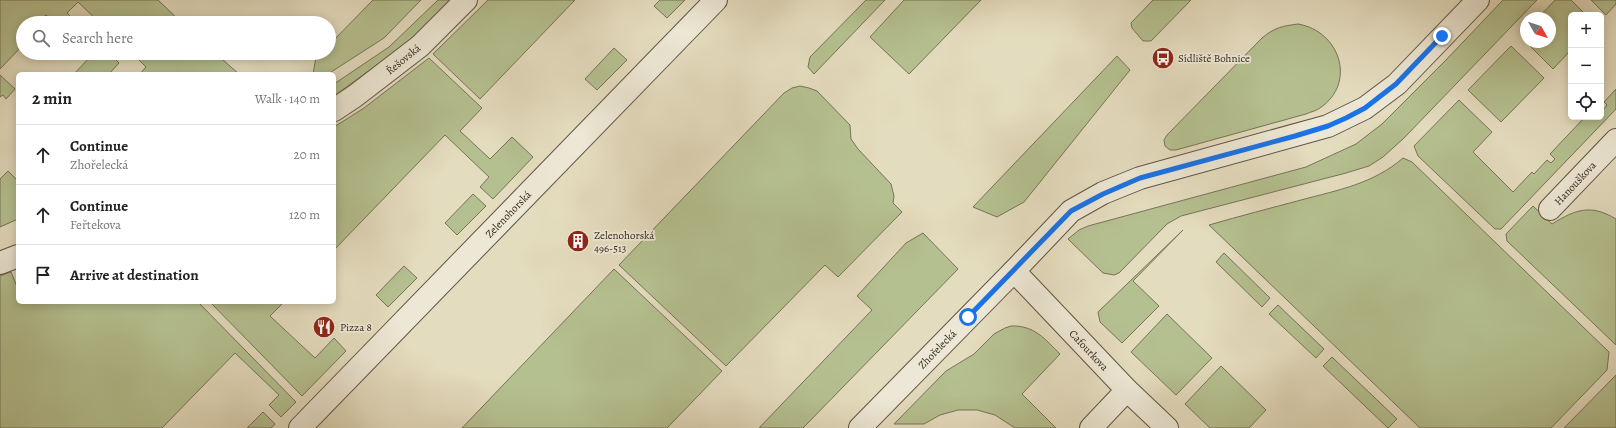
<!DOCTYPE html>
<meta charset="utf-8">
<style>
:root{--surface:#fff;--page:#f6f6f6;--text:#222;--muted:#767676;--line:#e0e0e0}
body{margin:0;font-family:Alegreya,serif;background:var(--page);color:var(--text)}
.controls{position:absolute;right:12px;top:12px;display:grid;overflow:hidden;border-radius:6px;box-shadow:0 2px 10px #0003}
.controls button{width:36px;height:36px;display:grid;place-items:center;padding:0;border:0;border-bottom:1px solid var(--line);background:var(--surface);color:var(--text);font:20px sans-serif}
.compass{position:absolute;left:1520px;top:12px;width:36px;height:36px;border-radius:50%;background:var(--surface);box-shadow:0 2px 10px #0003;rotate:129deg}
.stop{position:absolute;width:12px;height:12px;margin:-9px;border:3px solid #1a73e8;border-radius:50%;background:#fff}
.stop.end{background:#1a73e8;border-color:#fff;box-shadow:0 1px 4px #0008}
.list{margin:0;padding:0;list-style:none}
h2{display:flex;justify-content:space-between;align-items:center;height:52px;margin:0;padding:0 16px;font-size:17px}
h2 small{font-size:13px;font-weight:400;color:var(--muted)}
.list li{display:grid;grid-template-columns:26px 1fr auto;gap:12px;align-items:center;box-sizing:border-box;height:60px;padding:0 16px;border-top:1px solid var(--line)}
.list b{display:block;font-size:15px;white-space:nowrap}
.list p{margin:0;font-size:13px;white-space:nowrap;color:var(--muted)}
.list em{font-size:13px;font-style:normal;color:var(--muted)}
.icon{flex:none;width:22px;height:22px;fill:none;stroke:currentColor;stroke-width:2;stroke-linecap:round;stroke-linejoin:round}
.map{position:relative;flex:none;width:1616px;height:428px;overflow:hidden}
.search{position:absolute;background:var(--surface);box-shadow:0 2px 10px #0003;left:16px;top:16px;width:320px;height:44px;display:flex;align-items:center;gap:10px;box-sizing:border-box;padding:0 14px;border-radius:22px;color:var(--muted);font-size:15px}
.panel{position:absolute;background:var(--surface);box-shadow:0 2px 10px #0003;left:16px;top:72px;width:320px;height:232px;border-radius:6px}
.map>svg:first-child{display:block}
.green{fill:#b5c090;stroke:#767458}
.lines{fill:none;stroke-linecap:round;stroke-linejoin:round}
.minor-casing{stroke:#625447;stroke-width:24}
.tertiary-casing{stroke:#625447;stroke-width:24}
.minor{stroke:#ede8d5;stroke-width:22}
.tertiary{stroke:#ede8d5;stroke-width:22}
.route{stroke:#1a73e8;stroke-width:5}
.labels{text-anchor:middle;stroke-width:3.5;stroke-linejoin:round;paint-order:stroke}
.poi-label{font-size:11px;fill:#36271f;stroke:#ede8d5;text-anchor:start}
.street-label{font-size:11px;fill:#36271f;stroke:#ede8d5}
</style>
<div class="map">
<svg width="1616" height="428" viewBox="0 0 1616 428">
<rect width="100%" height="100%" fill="#e4dcbe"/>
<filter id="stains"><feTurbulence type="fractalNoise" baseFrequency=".005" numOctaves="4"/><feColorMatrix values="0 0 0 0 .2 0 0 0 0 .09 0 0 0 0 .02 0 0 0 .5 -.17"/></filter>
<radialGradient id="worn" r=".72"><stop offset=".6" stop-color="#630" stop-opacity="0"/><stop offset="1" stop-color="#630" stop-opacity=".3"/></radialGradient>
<path class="green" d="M 0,0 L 158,0 L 182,23 L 100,23 L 78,2 L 67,13 L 77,23 L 55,23 L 46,15 L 37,23 L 23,23 L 23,45 L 0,69 Z
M 373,0 L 421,0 L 384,38 L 328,74 L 313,74 L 316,57 L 321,53 L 329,53 L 329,45 Z
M 438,0 L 453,0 L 410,41 L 334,96 L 334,84 L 389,47 Z
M 488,0 L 575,0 L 480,99 L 433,54 Z
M 660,0 L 685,0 L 667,18 L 654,6 Z
M 866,0 L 885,0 L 814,74 L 808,67 L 810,57 Z
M 904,0 L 981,0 L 909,74 L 870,37 Z
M 1153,0 L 1191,0 L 1151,41 L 1143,41 L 1132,28 L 1131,23 Z
M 1503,0 L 1537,0 L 1404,138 L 1383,157 L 1369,166 L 1346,173 L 1181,216 L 1167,224 L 1119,273 L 1114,275 L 1103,273 L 1068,239 L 1079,230 L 1088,226 L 1306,167 L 1356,144 L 1382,124 L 1445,61 Z
M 1555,0 L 1571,0 L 1586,15 L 1571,15 L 1571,50 L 1553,69 L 1526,42 L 1550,42 L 1550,18 L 1538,18 Z
M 1591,0 L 1616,0 L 1616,4 L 1606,15 Z
M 1298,24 C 1340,31 1357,83 1320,108 C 1316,111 1310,112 1306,114 L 1176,150 L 1170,150 L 1165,146 L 1164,140 L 1167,135 L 1262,38 C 1275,27 1283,26 1298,24 Z
M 1511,46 L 1544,78 L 1501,122 L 1468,90 Z
M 614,48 L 627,60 L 597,90 L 585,79 Z
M 86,53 L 109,53 L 119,63 L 109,74 L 74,74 L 90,57 Z
M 132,53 L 215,53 L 239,74 L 140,74 L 146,67 Z
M 1117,56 L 1130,70 L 1024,202 L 997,217 L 973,207 Z
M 429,58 L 482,108 L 460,131 L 490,159 L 512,137 L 533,157 L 493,199 L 480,187 L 489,177 L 445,135 L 334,250 L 334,127 L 364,108 Z
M 0,75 L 15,89 L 6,99 L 3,95 L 0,97 Z
M 800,86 L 809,88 L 817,91 L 850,125 L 851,139 L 858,149 L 891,184 L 894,196 L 893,203 L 902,212 L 838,277 L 825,265 L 726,366 L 619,265 L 784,93 L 792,88 Z
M 1616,89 L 1616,109 L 1501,229 L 1495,229 L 1418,156 L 1414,146 L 1459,100 L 1492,132 L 1473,152 L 1513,192 L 1532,172 L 1534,174 L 1547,160 L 1551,163 L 1555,159 L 1550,154 L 1584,118 L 1586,120 L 1589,117 L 1601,117 L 1601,108 L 1603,110 L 1607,105 L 1604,102 Z
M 1403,158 L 1412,162 L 1609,352 L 1607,370 L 1551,428 L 1420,428 L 1209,225 C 1240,216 1271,208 1301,200 C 1338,190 1373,184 1403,158 Z
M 8,171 L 18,181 L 18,219 L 0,227 L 0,179 Z
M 473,194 L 486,206 L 457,235 L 445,223 Z
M 1533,206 L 1552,224 C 1576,209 1591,204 1616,219 L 1616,345 L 1507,241 L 1506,234 Z
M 1183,230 L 1133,281 L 1159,306 L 1122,343 L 1100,322 L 1098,312 Z
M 923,233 L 958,269 L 803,428 L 759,428 L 872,310 L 857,296 L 906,243 Z
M 1224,253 L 1270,298 L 1262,307 L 1216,262 Z
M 404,266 L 417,278 L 388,307 L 376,295 Z
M 614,269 L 722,371 L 667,428 L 462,428 Z
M 11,272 L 18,289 L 18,302 L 198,302 L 296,402 L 281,417 L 269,405 L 279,395 L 235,353 L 162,428 L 0,428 L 0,276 Z
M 210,302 L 284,302 L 270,316 L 315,358 L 334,338 L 346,351 L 302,396 Z
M 1278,305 L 1324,349 L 1316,358 L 1269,314 Z
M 1167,314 L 1212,358 L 1176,395 L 1131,352 Z
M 1011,326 C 1034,325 1045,339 1060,354 L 1022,394 L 1056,428 L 1015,428 L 995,415 L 977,410 L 958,410 L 940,415 L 924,424 L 894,424 L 946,371 L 974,354 L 994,334 L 1005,328 Z
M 1332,357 L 1397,419 L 1388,428 L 1323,366 Z
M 1221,366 L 1266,410 L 1249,428 L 1210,428 L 1185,404 Z
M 1616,375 L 1616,428 L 1564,428 Z
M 263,412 L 275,424 L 271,428 L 247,428 Z"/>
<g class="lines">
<g class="minor-casing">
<path id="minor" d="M 334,110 L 355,96 L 420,46 L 466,0
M 1550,209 L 1616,140
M 0,263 L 18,256
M 300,428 L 716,0
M 1091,428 L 1127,390
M 1167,428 L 1127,390 L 1014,271 L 1071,211 L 1103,193 L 1140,178 L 1328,126 L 1365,108 L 1397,84 L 1478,0"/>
</g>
<g class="tertiary-casing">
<path id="tertiary" d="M 860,428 L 1014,271"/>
</g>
<use href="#minor" class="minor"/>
<use href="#tertiary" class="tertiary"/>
</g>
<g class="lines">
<path class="route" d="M 968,317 L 1071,211 L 1103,194 L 1140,178 L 1295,136 L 1328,126 L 1346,118 L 1365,108 L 1396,84 L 1442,36"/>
</g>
<defs>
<g id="bus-disc" transform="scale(1.15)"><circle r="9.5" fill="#8f2418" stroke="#ede8d5"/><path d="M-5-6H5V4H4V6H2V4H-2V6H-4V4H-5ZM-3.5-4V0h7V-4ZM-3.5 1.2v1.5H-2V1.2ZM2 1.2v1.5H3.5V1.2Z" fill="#fff"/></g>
<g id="building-disc" transform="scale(1.15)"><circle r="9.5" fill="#8f2418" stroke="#ede8d5"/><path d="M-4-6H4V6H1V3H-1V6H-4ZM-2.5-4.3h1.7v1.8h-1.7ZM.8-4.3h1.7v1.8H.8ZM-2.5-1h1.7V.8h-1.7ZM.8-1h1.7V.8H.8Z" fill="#fff"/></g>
<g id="restaurant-disc" transform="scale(1.15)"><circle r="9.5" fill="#8f2418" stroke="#ede8d5"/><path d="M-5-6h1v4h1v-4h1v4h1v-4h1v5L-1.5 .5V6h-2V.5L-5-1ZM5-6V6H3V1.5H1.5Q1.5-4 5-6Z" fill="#fff"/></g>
</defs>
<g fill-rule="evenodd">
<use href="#bus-disc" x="1163" y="58"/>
<use href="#building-disc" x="578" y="241"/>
<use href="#restaurant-disc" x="324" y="327"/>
</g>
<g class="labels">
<g class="poi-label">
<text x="1178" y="62">Sídliště Bohnice</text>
<text x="594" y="239">Zelenohorská<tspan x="594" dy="13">496-513</tspan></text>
<text x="340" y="331">Pizza 8</text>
</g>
<g class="street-label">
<text transform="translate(403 59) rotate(-39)" y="4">Řešovská</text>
<text transform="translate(1575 183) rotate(-47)" y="4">Hanouškova</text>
<text transform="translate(508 214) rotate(-46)" y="4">Zelenohorská</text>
<text transform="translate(937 349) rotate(-46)" y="4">Zhořelecká</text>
<text transform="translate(1089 350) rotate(47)" y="4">Cafourkova</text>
</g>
</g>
<rect width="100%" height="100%" filter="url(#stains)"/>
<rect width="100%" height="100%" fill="url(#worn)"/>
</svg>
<div class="controls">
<button>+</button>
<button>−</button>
<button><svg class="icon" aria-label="locate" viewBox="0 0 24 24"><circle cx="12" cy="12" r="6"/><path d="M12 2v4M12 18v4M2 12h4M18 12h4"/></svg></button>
</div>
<svg class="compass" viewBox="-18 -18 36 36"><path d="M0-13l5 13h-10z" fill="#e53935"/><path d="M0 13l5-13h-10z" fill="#767676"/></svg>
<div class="stop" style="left:968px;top:317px"></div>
<div class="stop end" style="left:1442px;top:36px"></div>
<div class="search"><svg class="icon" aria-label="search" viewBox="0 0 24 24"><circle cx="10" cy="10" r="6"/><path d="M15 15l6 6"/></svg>Search here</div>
<section class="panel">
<h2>2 min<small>Walk · 140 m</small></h2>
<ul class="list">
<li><svg class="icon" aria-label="ahead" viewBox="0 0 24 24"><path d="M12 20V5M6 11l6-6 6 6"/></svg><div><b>Continue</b><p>Zhořelecká</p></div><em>20 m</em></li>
<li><svg class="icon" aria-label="ahead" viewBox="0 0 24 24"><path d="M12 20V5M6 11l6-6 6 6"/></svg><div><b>Continue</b><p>Feřtekova</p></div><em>120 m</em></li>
<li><svg class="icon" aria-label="arrive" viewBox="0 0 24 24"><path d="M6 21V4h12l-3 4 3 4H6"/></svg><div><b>Arrive at destination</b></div></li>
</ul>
</section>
</div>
